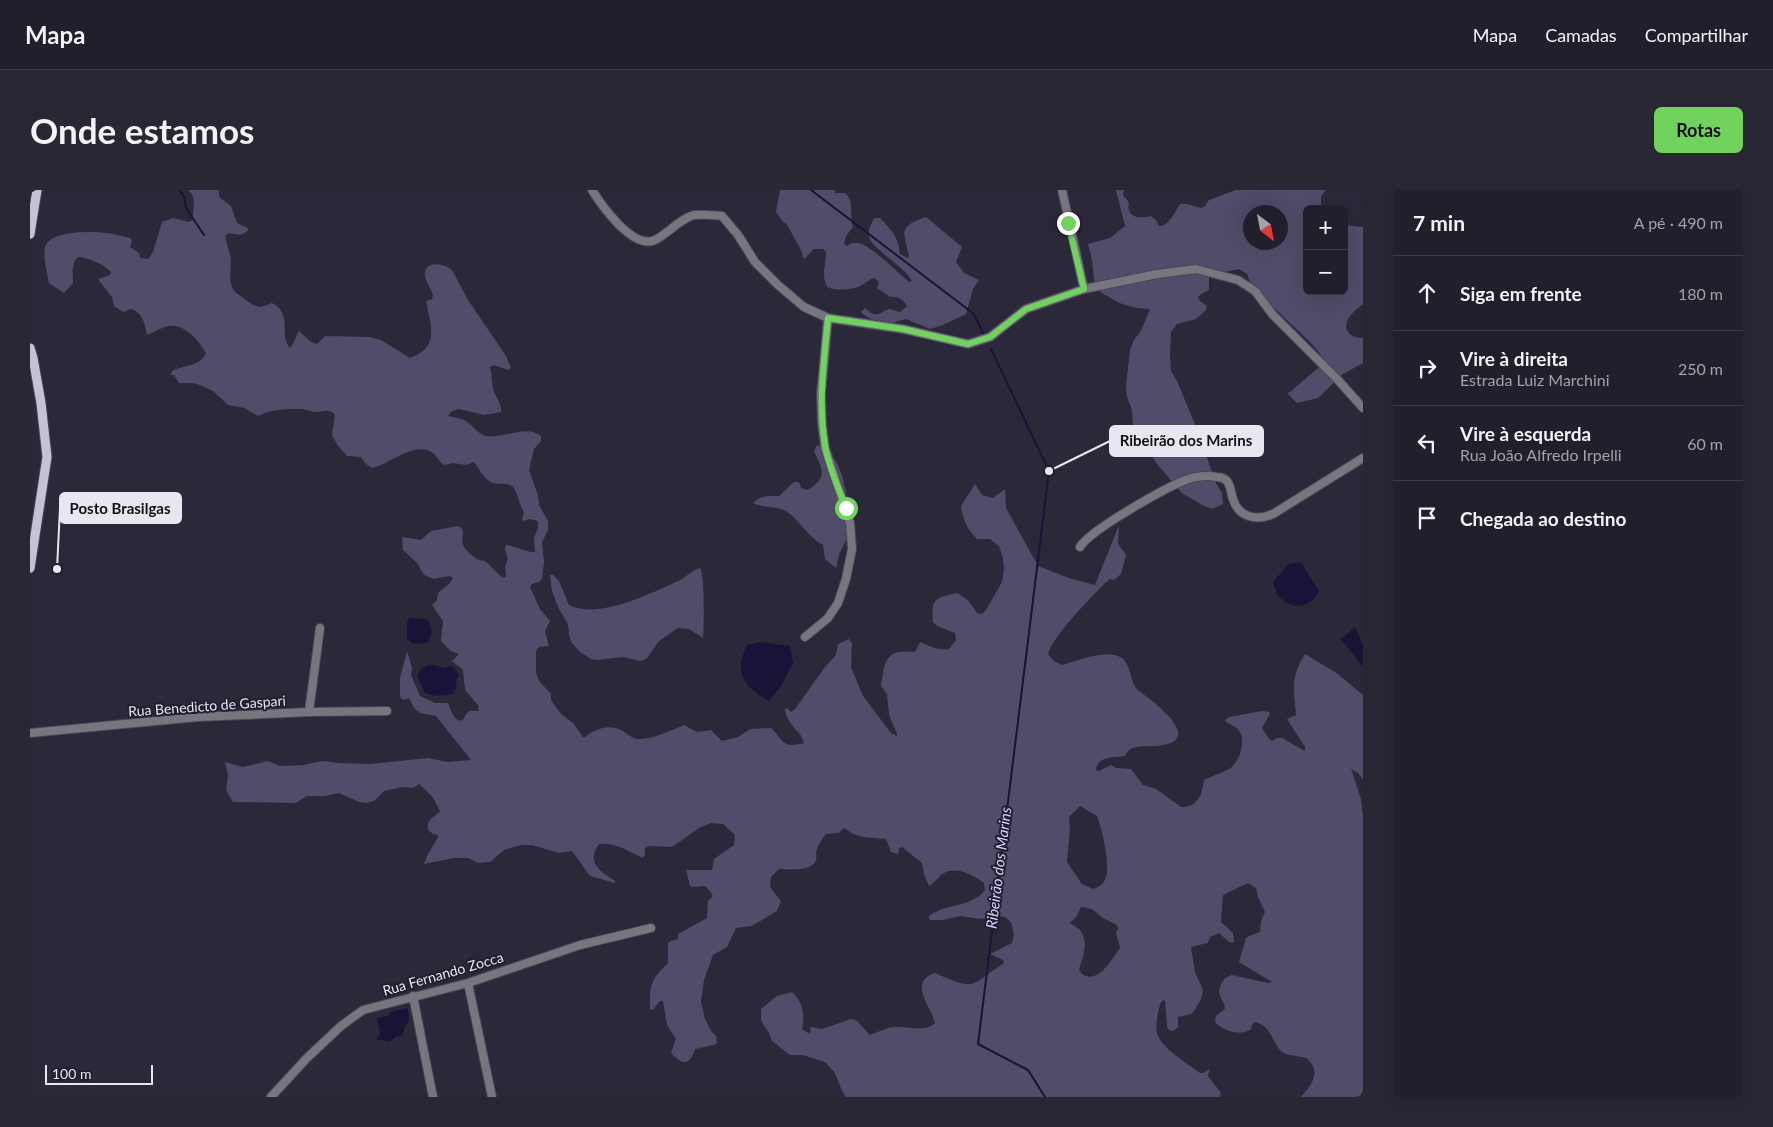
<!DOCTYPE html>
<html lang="pt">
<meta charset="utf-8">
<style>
:root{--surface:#201f2b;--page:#282733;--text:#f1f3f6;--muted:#a2a2a9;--line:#3d3d47;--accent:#71d25e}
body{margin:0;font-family:Lato,sans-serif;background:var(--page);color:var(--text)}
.controls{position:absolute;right:15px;top:15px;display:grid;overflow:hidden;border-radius:8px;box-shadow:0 5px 20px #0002}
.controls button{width:45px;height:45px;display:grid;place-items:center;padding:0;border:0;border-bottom:1px solid var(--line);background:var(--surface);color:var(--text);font:25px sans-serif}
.compass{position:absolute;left:1213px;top:15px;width:45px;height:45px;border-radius:50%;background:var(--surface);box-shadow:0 5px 20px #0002;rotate:148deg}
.scale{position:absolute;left:15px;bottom:12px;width:108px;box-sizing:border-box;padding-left:5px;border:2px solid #e7e6f1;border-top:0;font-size:14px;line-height:18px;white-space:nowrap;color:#e7e6f1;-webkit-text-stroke:4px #211f2f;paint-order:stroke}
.stop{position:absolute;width:15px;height:15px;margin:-11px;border:4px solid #71d25e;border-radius:50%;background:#fff}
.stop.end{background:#71d25e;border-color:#fff;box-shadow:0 1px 5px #0008}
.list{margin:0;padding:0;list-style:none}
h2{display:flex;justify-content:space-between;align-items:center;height:65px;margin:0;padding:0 20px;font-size:21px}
h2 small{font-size:16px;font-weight:400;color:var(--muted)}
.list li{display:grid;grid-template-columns:32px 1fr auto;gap:15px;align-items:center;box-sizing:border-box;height:75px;padding:0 20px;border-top:1px solid var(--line)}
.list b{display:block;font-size:19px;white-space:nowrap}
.list p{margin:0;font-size:16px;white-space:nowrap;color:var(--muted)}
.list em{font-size:16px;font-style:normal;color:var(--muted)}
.icon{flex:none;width:28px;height:28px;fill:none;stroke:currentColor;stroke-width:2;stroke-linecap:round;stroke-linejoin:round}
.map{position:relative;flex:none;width:1333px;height:907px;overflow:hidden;border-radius:8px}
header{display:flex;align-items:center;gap:30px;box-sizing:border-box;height:70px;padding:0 25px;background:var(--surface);border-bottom:1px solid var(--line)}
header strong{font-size:24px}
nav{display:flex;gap:28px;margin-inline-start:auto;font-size:18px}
.intro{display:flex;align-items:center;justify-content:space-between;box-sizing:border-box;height:120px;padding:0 30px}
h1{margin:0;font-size:35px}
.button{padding:12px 22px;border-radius:8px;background:var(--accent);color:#111;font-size:18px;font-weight:700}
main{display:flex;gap:30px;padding:0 30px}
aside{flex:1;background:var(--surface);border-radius:8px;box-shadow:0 5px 20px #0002}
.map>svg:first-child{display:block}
.green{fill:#504c69;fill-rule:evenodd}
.water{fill:#1b1238}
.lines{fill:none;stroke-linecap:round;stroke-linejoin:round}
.stream{stroke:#1b1238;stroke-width:2}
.minor-casing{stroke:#494756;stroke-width:10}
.major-casing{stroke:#494756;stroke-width:11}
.minor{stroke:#77767f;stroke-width:8}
.major{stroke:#c4c2d4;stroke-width:9}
.route{stroke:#71d25e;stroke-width:6}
.labels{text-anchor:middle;stroke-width:4;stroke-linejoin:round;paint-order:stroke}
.street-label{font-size:14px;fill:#e7e6f1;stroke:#211f2f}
.water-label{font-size:15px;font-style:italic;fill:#d7d2ff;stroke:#211f2f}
.leader{fill:none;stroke:#e7e6f1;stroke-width:2}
.callout-dot{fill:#e7e6f1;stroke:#211f2f;stroke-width:2}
.callout{fill:#e7e6f1;stroke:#e7e6f1;stroke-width:2}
.callout-label{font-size:15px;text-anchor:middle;font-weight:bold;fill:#111}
</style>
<header>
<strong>Mapa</strong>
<nav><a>Mapa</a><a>Camadas</a><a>Compartilhar</a></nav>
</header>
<div class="intro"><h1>Onde estamos</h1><a class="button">Rotas</a></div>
<main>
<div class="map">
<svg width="1333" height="907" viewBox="0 0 1333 907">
<rect width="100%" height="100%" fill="#2b2939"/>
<path class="green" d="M 158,0 L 188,0 L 190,8 L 201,16 L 207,33 L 219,39 C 214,46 207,45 199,43 L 195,46 L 201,69 L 200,90 L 202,97 L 205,102 L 223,115 L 231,117 L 242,113 C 264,125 248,144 260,158 C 265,153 265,147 269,141 L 281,152 L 287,154 L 295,146 L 340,147 L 351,150 L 380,168 C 410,157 401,137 396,111 L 402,109 L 403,105 C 401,99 396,92 395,86 C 393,70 414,73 422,80 L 438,110 L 476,166 L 481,178 L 478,180 L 464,175 L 460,177 C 462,184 462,198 464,202 C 467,209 472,214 471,222 L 454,225 L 429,219 L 422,221 L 418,226 C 423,227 429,228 434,230 C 442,234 447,244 456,246 C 475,249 495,234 511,246 L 511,251 L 504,259 L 499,280 L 508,305 L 509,315 L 518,331 L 518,340 L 512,352 L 514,372 L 512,389 L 509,392 L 502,394 L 500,397 L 510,419 L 520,431 L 515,441 L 519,456 L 509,457 L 506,461 L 506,482 L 509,491 L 521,504 L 521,510 L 531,524 L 543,533 L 553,547 L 555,547 C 565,539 579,534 591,540 C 597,543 602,549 609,549 C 623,549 640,541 654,535 L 667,542 L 681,540 L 692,551 L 708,547 L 720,539 L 741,538 C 748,543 751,555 761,555 C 766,555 769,553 774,554 C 773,541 757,537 755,519 L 757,518 L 761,522 L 765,519 L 795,477 L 806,465 L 808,454 L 819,449 L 822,453 L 821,477 L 833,506 L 861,543 L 867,546 L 867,544 L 859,525 L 857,504 L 851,496 C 855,470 855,459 885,462 L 890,452 C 899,456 909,461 919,459 L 926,450 L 925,443 L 907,436 L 903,432 C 901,408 905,408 927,403 L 938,410 L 947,423 L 952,424 L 956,420 L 972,392 L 974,379 L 973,368 L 969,356 L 960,349 L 947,349 C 937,339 933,330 931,316 L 945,294 L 952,305 L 963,308 L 975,299 L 976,318 L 1008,376 L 1039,388 L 1065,395 L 1089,335 L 1088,354 L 1096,365 L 1091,384 L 1084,390 L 1080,389 L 1075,393 C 1060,409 1024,444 1018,464 L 1024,471 L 1032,475 C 1046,471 1074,460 1088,466 C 1103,472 1098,492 1109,501 C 1119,508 1151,532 1148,545 C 1145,560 1113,554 1103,558 C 1099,559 1097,562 1095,566 C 1083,568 1067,566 1066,580 L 1069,581 L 1081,575 L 1086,578 L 1101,579 L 1113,595 L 1126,599 L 1151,617 L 1156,617 L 1164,614 L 1171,605 L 1174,590 C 1182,586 1192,583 1199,579 C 1209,573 1215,554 1211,544 C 1209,538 1201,535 1196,532 L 1195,530 L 1199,527 L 1232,521 L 1239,522 L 1240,524 L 1232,538 L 1239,549 L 1242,551 L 1247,548 L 1252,548 L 1275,561 L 1275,557 L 1257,529 L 1266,525 C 1264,497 1260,489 1275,464 L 1308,484 L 1333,505 L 1333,589 L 1328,583 L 1321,579 L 1331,609 L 1333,628 L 1333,907 L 1271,907 C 1279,898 1290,885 1281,873 C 1278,869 1276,867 1271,867 C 1265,865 1258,866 1252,862 C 1241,852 1242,835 1224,832 L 1220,840 C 1209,846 1193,841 1185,832 L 1186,826 L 1195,819 C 1195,813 1192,811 1190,806 C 1187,798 1193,787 1202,785 L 1238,793 L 1242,792 L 1209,772 L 1216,748 L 1219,746 L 1230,742 L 1231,731 L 1235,722 L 1228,707 L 1226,698 L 1218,693 L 1193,705 L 1191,732 L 1203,743 L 1204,753 L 1199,752 L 1189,743 L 1180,747 L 1178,753 L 1164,756 L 1161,758 L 1165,782 L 1173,800 L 1171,809 L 1164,821 L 1161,824 L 1148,827 L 1148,837 L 1143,841 L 1139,840 L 1137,837 L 1135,810 L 1131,812 C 1128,821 1125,834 1127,843 C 1131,858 1158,874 1170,883 L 1173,883 L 1180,879 L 1178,886 L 1191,903 L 1190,907 L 816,907 L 812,901 L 805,883 L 795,872 L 773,865 L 760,865 L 742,851 L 739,843 L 731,831 L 731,819 L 747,806 L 762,802 C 773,812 775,824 772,839 L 778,843 L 781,842 L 780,838 L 782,837 L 792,839 L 821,829 L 827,831 L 840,845 C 847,843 855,838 863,837 C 877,835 893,844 905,833 C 902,818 877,792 905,783 C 947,801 938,797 974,773 L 973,770 L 960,764 L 982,753 L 984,744 L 981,732 L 975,727 L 969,726 L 951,729 L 930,726 L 913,730 L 900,730 L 899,728 L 899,726 C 916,713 941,718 955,700 L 954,693 C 944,685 926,676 914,683 C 908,686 906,692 899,696 L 894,684 L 892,673 L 872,657 L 869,658 L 868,664 L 861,662 L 856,649 C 841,647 826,649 815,638 L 812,639 L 809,643 L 796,644 C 791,650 788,655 786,662 C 786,664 787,667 786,670 C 782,682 759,679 749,679 L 741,687 L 740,697 L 751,711 L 747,721 L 722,736 L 706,738 L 697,757 L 683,765 L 674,790 L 671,812 L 675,829 L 681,841 L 686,846 L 687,853 L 684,855 L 665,859 C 660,876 652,875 641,863 L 646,849 L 637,835 L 633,811 L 630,811 L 623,820 L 620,819 C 620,794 620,791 638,773 L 638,753 L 641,751 L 648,749 L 648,744 L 677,728 L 678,711 L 683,706 L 680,701 L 675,696 L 662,697 L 660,696 L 656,680 L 682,680 L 684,669 L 704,655 L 705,645 L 693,634 L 681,633 L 669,638 L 642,657 L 618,656 L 615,658 L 615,665 L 612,668 C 600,661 583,652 569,654 C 556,673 569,680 585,691 L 585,693 L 560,686 L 542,661 L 529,663 L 502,655 L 491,655 L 474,660 L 460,672 L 448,673 L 438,668 L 424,668 L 394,674 L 397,666 L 408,647 L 408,645 L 403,644 L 398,640 C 396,628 405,628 410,621 L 402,606 L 389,594 L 383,598 L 372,597 L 354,601 L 344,611 L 336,613 L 329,612 L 309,603 L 295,606 L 277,606 L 266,613 L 203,612 L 196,600 L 198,585 L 195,572 L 213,577 L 238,571 L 250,576 L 273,575 L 292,571 L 310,573 L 340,574 L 398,568 L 417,572 L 441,570 L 406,526 L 390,523 L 384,518 L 379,508 L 373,510 L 370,507 L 370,488 L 377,461 L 382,478 L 381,485 L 390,506 L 405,513 L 418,513 C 421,520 424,533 433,530 C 439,519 438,521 449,521 L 448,515 L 435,500 L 433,480 L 422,471 L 429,464 L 421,461 L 411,451 L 413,431 L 402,415 L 407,410 L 408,403 L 420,393 L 423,388 L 420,386 L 404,389 L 394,385 L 387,373 L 373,360 L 372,347 L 391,350 L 401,341 L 428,336 C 438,340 429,349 434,357 C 437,361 444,368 449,370 C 453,371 453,370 456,372 C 463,377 465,383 474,388 L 476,386 L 475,377 L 478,369 L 475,359 L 476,355 C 485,356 497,363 505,362 L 504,348 L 508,338 L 508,331 L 500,329 L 492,331 L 494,322 C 489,315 488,302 482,296 C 477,292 466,296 459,291 C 453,287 448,277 444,272 L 436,275 L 423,273 L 414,275 C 409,272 408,267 403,263 C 389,253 370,266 357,272 C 352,275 347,276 342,278 L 336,274 L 331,267 L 317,266 L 308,256 L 302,245 L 305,225 C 299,218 294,222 286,222 C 281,222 276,219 271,219 C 256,219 241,219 228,226 L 214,218 L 198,215 L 183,201 L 170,195 L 163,193 L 149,193 L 144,185 L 141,185 L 142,181 C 153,175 170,177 176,163 C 168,149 152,131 135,137 C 129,139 122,143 117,145 C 115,134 113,123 101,119 L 93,122 L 84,116 L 82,107 L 68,89 L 80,85 L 81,82 C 74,74 59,68 48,67 C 41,73 43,84 43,93 L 34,103 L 19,93 C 17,82 13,68 15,57 C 20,40 62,41 77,43 C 85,44 92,46 100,48 L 102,51 L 100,57 L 109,63 L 110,68 L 118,69 L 123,62 L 132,32 L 143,28 L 159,32 L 163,30 C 162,18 168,8 158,0 ZM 1050,616 L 1067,626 C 1072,639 1083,681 1073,693 C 1071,696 1066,698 1063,699 L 1052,694 L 1037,672 L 1040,638 L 1039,627 ZM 1051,717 L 1062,719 L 1073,728 L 1087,735 L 1088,739 L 1086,742 L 1090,758 C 1083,768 1070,791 1056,786 C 1053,785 1051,784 1050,781 C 1048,778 1051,774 1052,770 C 1055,762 1057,748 1050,740 C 1048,738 1043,735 1040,733 L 1047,726 Z
M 750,0 L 805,0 L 805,3 L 815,3 C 825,12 819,25 823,37 L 816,46 L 814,54 L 817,56 C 820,54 823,52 828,53 C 841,55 868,83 879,92 L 882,91 C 873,75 843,60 839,47 C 837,41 842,33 844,28 L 850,28 C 862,41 868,46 870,64 L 877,68 L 879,67 C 874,41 867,37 896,27 L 932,57 L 926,72 L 934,83 L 949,90 L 943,99 L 936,124 L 913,135 L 900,139 L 876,129 L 862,133 L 843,130 L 834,125 L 831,122 L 835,118 C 847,129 848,123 859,119 L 870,122 L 877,116 C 873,109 867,106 860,107 L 852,101 L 849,100 L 847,98 L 849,92 L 845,88 C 839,89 836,93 830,96 C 822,100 806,101 797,97 C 791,84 796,75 796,62 L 793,59 L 784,59 L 774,69 L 770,58 L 756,33 L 753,32 L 746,22 Z
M 1086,0 L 1094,0 L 1093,5 C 1094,7 1097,9 1098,11 C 1101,18 1097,13 1099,20 C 1101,29 1114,28 1121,26 L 1126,30 L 1129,36 C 1138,37 1145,22 1150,14 L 1157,14 L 1171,18 L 1175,16 L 1179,10 L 1206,0 L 1296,0 L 1291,6 L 1291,19 L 1277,19 L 1277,101 L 1314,101 L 1314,35 L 1333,37 L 1333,114 C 1329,117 1324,121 1321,125 C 1310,137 1319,149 1333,148 L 1333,173 L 1313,184 L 1288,208 L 1267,213 L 1257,203 L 1260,202 L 1295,172 L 1288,161 L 1280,152 L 1238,112 L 1224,102 L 1217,84 L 1209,79 L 1179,85 L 1179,100 L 1171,104 L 1168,107 L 1170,111 L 1177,116 L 1176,120 L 1166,129 L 1147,134 L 1141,142 L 1140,166 L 1141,181 L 1147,191 L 1166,237 L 1186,293 L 1192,303 L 1193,314 L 1182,319 L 1172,315 L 1152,303 L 1127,274 L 1103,234 L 1102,220 L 1097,207 L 1096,196 L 1100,160 L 1104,150 L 1111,141 L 1120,119 C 1096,118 1085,112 1065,98 L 1062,70 L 1058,54 L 1080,48 L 1095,36 ZM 1220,22 L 1250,22 L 1250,52 L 1220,52 Z
M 787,255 L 797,260 L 806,271 L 812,285 L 816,302 L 819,344 L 809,365 L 806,378 L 795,369 L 793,355 C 777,347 769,328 754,320 C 745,316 733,318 723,313 C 730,305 740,306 749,306 L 764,292 L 769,292 L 771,298 L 778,300 C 798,286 793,281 784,261 Z
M 670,378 C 675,386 674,436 673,448 L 659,439 L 648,438 L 629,451 L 617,468 L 611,471 L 593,467 L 567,470 L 561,469 L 550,462 L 541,452 L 539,444 L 538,434 L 529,419 L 522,401 L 520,385 L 523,385 L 529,391 L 539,415 C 569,430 622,403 650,390 C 657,386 663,380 670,378 Z"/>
<path class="water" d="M 1271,372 L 1289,401 C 1282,419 1261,420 1249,407 C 1246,404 1245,397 1243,392 L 1259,374 Z
M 380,428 L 397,429 C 403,438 402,443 398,453 L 383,454 L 377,448 L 377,432 Z
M 1325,437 L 1333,454 L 1333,477 L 1310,448 L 1314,447 Z
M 731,452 L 760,456 L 763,473 L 751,496 L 739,511 C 714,497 703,483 717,455 Z
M 398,475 L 406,475 L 413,478 L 420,476 L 425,479 L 429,485 L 425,492 L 427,496 L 423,504 L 406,506 L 395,503 L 387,485 L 391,479 Z
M 378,818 L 379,831 L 374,838 L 373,845 L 365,847 L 360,852 L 346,849 L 350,844 L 347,828 L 358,826 L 361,822 Z"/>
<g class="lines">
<path class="stream" d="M 149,0 L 154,6 L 156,18 L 174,45
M 781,0 L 944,124 L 955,147
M 961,159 L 1019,281 L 948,854 L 998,880 L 1015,907"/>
<g class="minor-casing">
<path id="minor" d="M 562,0 C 572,16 603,60 625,50 C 637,44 648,31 661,26 C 666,24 686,25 692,26 L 708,45 L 725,72 L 748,95 L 774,117 L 798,128 L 873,139 L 938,154 L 960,147 L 996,119 L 1054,99 L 1127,84 L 1166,79 L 1208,90 L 1225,101 L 1243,125 L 1308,190 L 1333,218
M 1032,0 L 1054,99
M 1050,357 C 1060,340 1132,300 1153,291 C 1163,287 1176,285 1187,287 C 1190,287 1194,288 1197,291 C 1201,296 1201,304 1203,309 C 1209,328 1227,331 1243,324 L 1333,268
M 775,447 L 798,428 L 808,413 L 816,389 L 822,359 L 820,333 L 795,258 L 792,234 L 791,204 L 798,128
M 279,522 L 290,438
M 0,543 L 168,527 L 279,522 L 357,521
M 438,793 L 462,907
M 383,806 L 403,907
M 241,907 L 277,868 L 311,836 L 333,820 L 438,793 L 550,755 L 621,738"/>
</g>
<g class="major-casing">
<path id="major" d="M 0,44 L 7,0
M 0,158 L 3,168 L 11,213 L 17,267 L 0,378"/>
</g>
<use href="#minor" class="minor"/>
<use href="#major" class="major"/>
</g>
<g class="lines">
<path class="route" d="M 816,318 C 809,299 798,276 795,255 C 788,213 794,171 798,128 L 873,139 L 938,154 L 960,147 L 996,119 L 1054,99 L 1038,33"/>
</g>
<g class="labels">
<g class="street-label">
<text transform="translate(177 516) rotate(-4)" y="5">Rua Benedicto de Gaspari</text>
<text transform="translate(413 784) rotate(-16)" y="5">Rua Fernando Zocca</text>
</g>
<g class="water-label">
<text transform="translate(969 678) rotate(-83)" y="5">Ribeirão dos Marins</text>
</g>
</g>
<path class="leader" d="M1019 281L1080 251M27 379L30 318"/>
<g class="callout-dot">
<circle cx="1019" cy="281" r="5"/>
<circle cx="27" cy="379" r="5"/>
</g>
<g class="callout">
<rect x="1080" y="236" width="153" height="30" rx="5"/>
<rect x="30" y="303" width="121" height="30" rx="5"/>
</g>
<g class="callout-label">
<text x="1156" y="256">Ribeirão dos Marins</text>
<text x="90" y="324">Posto Brasilgas</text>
</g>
</svg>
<div class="controls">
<button>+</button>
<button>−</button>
</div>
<svg class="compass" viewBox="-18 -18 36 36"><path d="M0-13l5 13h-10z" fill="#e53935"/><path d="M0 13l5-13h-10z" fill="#a2a2a9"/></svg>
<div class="scale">100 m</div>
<div class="stop" style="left:816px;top:318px"></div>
<div class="stop end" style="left:1038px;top:33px"></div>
</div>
<aside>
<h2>7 min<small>A pé · 490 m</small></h2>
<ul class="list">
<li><svg class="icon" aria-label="ahead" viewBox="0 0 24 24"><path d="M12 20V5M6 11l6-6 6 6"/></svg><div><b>Siga em frente</b></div><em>180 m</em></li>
<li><svg class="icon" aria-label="right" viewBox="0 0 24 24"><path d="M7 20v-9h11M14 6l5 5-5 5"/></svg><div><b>Vire à direita</b><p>Estrada Luiz Marchini</p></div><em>250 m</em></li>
<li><svg class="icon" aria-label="left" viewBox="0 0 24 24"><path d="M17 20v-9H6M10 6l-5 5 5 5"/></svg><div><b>Vire à esquerda</b><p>Rua João Alfredo Irpelli</p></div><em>60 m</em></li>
<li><svg class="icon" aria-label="arrive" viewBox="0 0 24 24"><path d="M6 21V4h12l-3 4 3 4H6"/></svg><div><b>Chegada ao destino</b></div></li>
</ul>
</aside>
</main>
